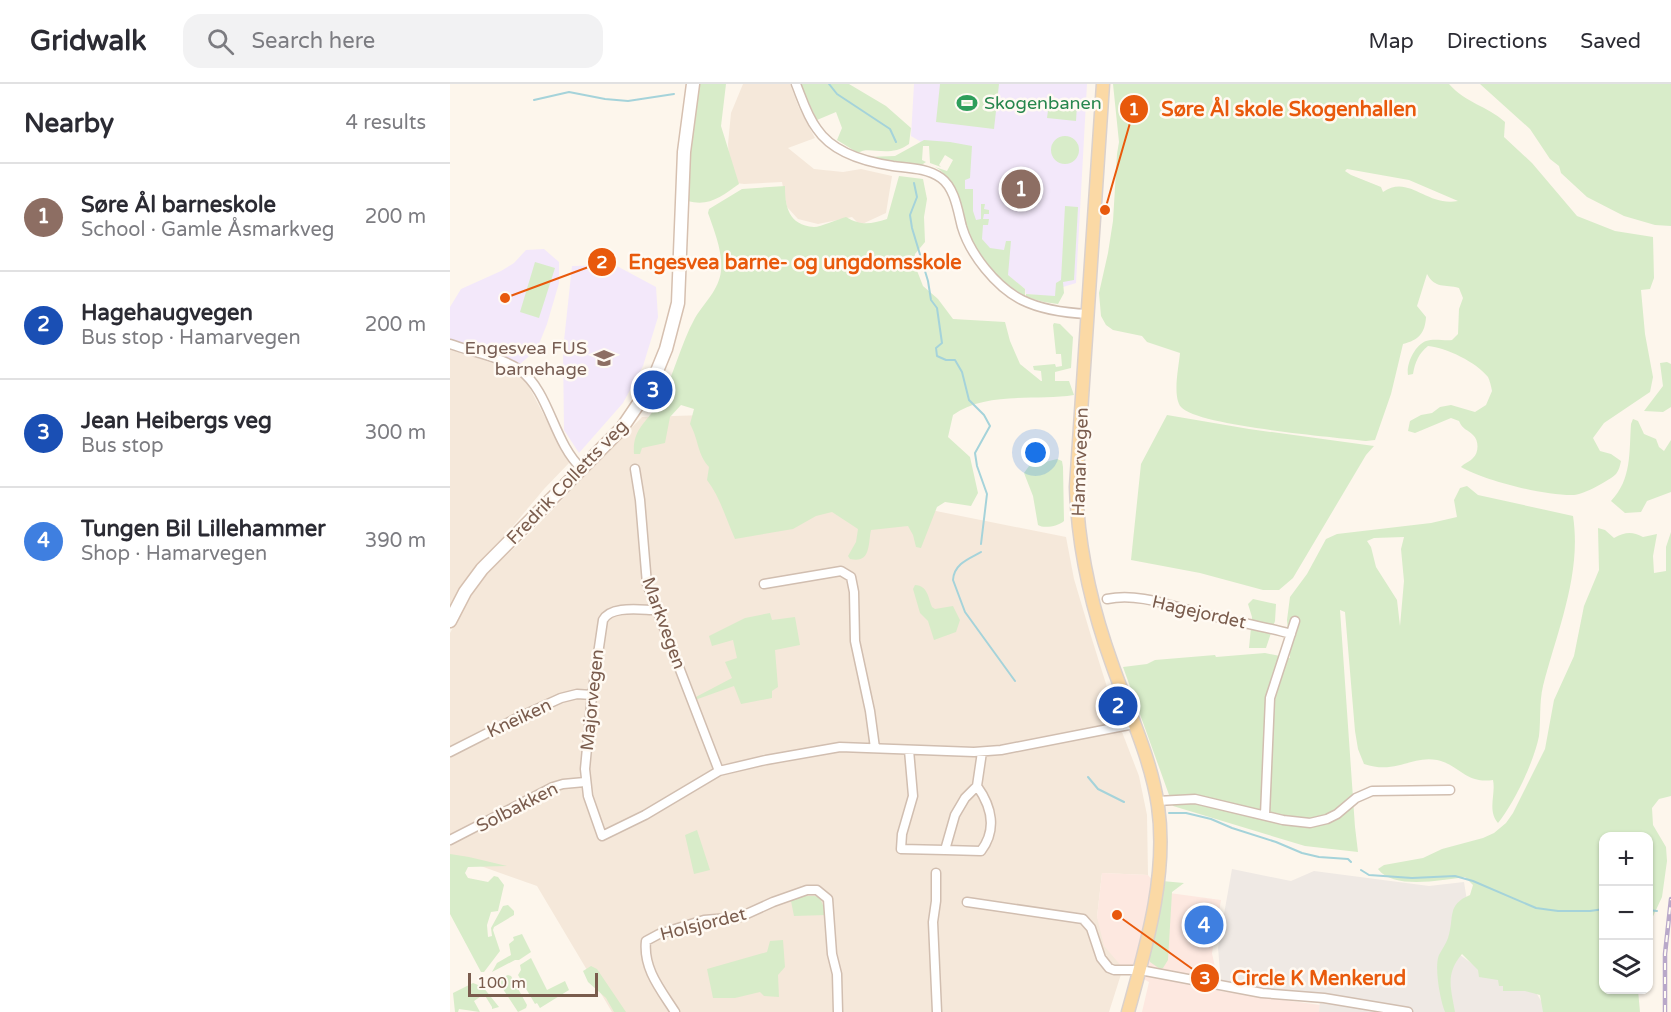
<!DOCTYPE html>
<meta charset="utf-8">
<style>
:root{--surface:#fff;--page:#f2f2f3;--text:#2b2b33;--muted:#7c7c81;--line:#e1e1e2;--accent:#2563eb}
body{margin:0;font-family:"Varela Round",sans-serif;background:var(--page);color:var(--text)}
.controls{position:absolute;right:18px;bottom:18px;display:grid;overflow:hidden;border-radius:12px;box-shadow:0 2px 4px #0004}
.controls button{width:54px;height:54px;display:grid;place-items:center;padding:0;border:0;border-bottom:2px solid var(--line);background:var(--surface);color:var(--text);font:30px sans-serif}
.scale{position:absolute;left:18px;bottom:15px;width:130px;box-sizing:border-box;padding-left:6px;border:3px solid #7a5c4d;border-top:0;font-size:16px;line-height:21px;white-space:nowrap;color:#7a5c4d;-webkit-text-stroke:4px #fffaf3;paint-order:stroke}
.you{position:absolute;left:586px;top:369px;width:21px;height:21px;margin:-15px;border:4px solid #fff;border-radius:50%;background:#1a73e8;box-shadow:0 0 0 9px #1a73e833}
.badge{display:grid;place-items:center;width:39px;height:39px;border-radius:50%;background:var(--accent);color:#fff;font-size:20px;font-weight:700}
.pin{position:absolute;translate:-50% -50%;border:3px solid #fff;box-shadow:0 2px 6px #0006}
.list{margin:0;padding:0;list-style:none}
h2{display:flex;justify-content:space-between;align-items:center;height:78px;margin:0;padding:0 24px;font-size:26px}
h2 small{font-size:20px;font-weight:400;color:var(--muted)}
.list li{display:grid;grid-template-columns:39px 1fr auto;gap:18px;align-items:center;box-sizing:border-box;height:108px;padding:0 24px;border-top:2px solid var(--line)}
.list b{display:block;font-size:22px;white-space:nowrap}
.list p{margin:0;font-size:20px;white-space:nowrap;color:var(--muted)}
.list em{font-size:20px;font-style:normal;color:var(--muted)}
.icon{flex:none;width:33px;height:33px;fill:none;stroke:currentColor;stroke-width:2;stroke-linecap:round;stroke-linejoin:round}
.map{position:relative;flex:none;width:1221px;height:928px;overflow:hidden}
header{display:flex;align-items:center;gap:36px;box-sizing:border-box;height:84px;padding:0 30px;background:var(--surface);border-bottom:2px solid var(--line)}
header strong{font-size:28px}
nav{display:flex;gap:33px;margin-inline-start:auto;font-size:21px}
.search{width:420px;height:54px;background:var(--page);display:flex;align-items:center;gap:15px;box-sizing:border-box;padding:0 21px;border-radius:18px;color:var(--muted);font-size:22px}
main{display:flex}
aside{flex:1;background:var(--surface)}
.map>svg:first-child{display:block}
.residential{fill:#f5e8da}
.commercial{fill:#fde8e0}
.industrial{fill:#efe9e4}
.education{fill:#f3e8fa}
.green{fill:#d8ecc9;fill-rule:evenodd}
.lines{fill:none;stroke-linecap:round;stroke-linejoin:round}
.stream{stroke:#a5d3da;stroke-width:2}
.street-casing{stroke:#d1beb0;stroke-width:11}
.secondary-casing{stroke:#d6c0b0;stroke-width:15}
.primary-casing{stroke:#dad1cd;stroke-width:15}
.street{stroke:#fff;stroke-width:8}
.secondary{stroke:#fff;stroke-width:12}
.primary{stroke:#fbd9a5;stroke-width:12}
.rail-casing{stroke:#b9a8c9;stroke-width:4.5}
.rail{stroke:#fffaf3;stroke-width:2;stroke-dasharray:7;stroke-linecap:butt}
.labels{text-anchor:middle;stroke-width:5;stroke-linejoin:round;paint-order:stroke}
.leisure-label{font-size:18px;fill:#27864d;stroke:#fffaf3;text-anchor:start}
.education-label{font-size:18px;fill:#785e54;stroke:#fffaf3;text-anchor:end}
.street-label{font-size:18px;fill:#7a5c4d;stroke:#fffaf3}
.leader{fill:none;stroke:#e8590c;stroke-width:2}
.callout-dot{fill:#e8590c;stroke:#fffaf3;stroke-width:2}
.mark-label{font-size:18px;text-anchor:middle;font-weight:bold;fill:#fff}
.callout-label{font-size:20px;text-anchor:middle;font-weight:bold;fill:#e8590c;stroke:#fffaf3;stroke-width:5;stroke-linejoin:round;paint-order:stroke}
</style>
<header>
<strong>Gridwalk</strong>
<div class="search"><svg class="icon" aria-label="search" viewBox="0 0 24 24"><circle cx="10" cy="10" r="6"/><path d="M15 15l6 6"/></svg>Search here</div>
<nav><a>Map</a><a>Directions</a><a>Saved</a></nav>
</header>
<main>
<aside>
<h2>Nearby<small>4 results</small></h2>
<ul class="list">
<li><span class="badge" style="background:#8d6e63">1</span><div><b>Søre Ål barneskole</b><p>School · Gamle Åsmarkveg</p></div><em>200 m</em></li>
<li><span class="badge" style="background:#1a4fb4">2</span><div><b>Hagehaugvegen</b><p>Bus stop · Hamarvegen</p></div><em>200 m</em></li>
<li><span class="badge" style="background:#1a4fb4">3</span><div><b>Jean Heibergs veg</b><p>Bus stop</p></div><em>300 m</em></li>
<li><span class="badge" style="background:#3f7fe0">4</span><div><b>Tungen Bil Lillehammer</b><p>Shop · Hamarvegen</p></div><em>390 m</em></li>
</ul>
</aside>
<div class="map">
<svg width="1221" height="928" viewBox="0 0 1221 928">
<rect width="100%" height="100%" fill="#fdf6ec"/>
<path class="residential" d="M 293,0 L 340,0 L 349,24 L 365,54 L 338,64 L 364,85 L 393,88 L 411,85 L 442,92 L 436,129 L 410,141 L 402,133 L 368,140 L 348,135 L 337,123 L 332,98 L 294,100 L 286,99 L 280,87 L 278,60 L 281,29 Z
M 0,265 L 60,285 L 76,297 L 119,379 L 94,405 L 13,502 L 0,528 Z
M 255,331 L 385,422 L 476,425 L 616,453 L 624,495 L 641,552 L 667,635 L 689,692 L 697,731 L 698,791 L 652,789 L 647,833 L 673,884 L 659,928 L 162,928 L 87,802 L 0,771 L 0,549 L 14,523 L 34,492 L 75,454 L 192,333 Z"/>
<path class="commercial" d="M 652,789 L 698,791 L 712,808 L 771,816 L 762,869 L 770,907 L 870,921 L 869,928 L 692,928 L 699,898 L 673,884 L 654,862 L 647,833 Z"/>
<path class="industrial" d="M 782,785 L 841,797 L 864,787 L 979,802 L 1014,798 L 1018,823 L 999,863 L 1035,889 L 1085,907 L 1098,928 L 869,928 L 870,917 L 771,898 L 768,864 Z"/>
<path class="education" d="M 464,0 L 637,0 L 626,199 L 613,203 L 605,213 L 576,210 L 575,205 L 557,191 L 532,155 L 512,106 L 509,65 L 473,59 L 461,52 Z
M 94,165 L 109,178 L 109,199 L 97,240 L 87,265 L 69,281 L 0,257 L 0,223 L 11,205 L 51,187 L 64,179 L 76,166 Z
M 165,181 L 206,203 L 208,233 L 193,282 L 173,319 L 129,369 L 114,346 L 113,266 L 122,182 Z"/>
<path class="green" d="M 248,0 L 276,0 L 271,42 L 289,100 C 272,112 259,123 238,117 C 238,78 242,39 248,0 Z
M 350,0 L 399,0 L 436,22 L 461,44 L 459,60 C 438,75 420,61 408,69 L 387,56 L 392,44 L 386,28 L 367,36 Z
M 490,0 L 549,0 L 544,45 L 486,38 Z
M 663,0 L 999,0 C 1017,20 1036,21 1055,38 L 1054,53 L 1082,79 L 1127,132 L 1165,147 L 1203,153 L 1204,194 L 1200,205 L 1191,206 L 1195,250 L 1203,293 L 1200,308 L 1154,339 L 1143,354 L 1150,367 L 1161,370 L 1171,377 C 1170,382 1169,386 1166,390 C 1160,396 1133,411 1124,411 C 1096,412 1035,397 1011,383 C 1014,379 1020,378 1023,374 C 1029,369 1029,356 1023,351 C 1017,345 1013,346 1009,337 L 1001,334 L 965,349 L 958,347 L 960,337 L 971,331 L 982,329 L 990,323 L 1001,321 L 1025,328 L 1036,321 L 1042,307 C 1041,302 1040,297 1038,293 C 1026,278 997,264 978,262 C 969,269 965,278 963,290 L 958,291 C 956,280 965,261 976,257 C 984,254 994,257 1002,256 L 1008,250 L 1009,225 L 1013,214 L 1009,204 C 995,200 985,205 977,190 L 967,222 L 976,233 C 975,249 969,256 953,260 L 941,310 L 925,356 L 916,357 C 885,353 747,342 731,323 C 722,312 729,282 730,269 L 697,258 L 692,252 L 663,246 L 656,241 L 651,232 L 649,209 L 658,169 L 663,137 L 667,70 L 669,58 ZM 897,85 L 959,96 L 1008,117 C 976,123 959,90 933,108 L 931,103 L 901,91 L 895,87 Z
M 1030,0 L 1221,0 L 1221,142 L 1205,141 L 1174,132 L 1137,113 L 1111,89 L 1109,82 L 1100,75 L 1080,45 Z
M 599,19 L 627,21 L 626,37 L 597,34 Z
M601 66a14 14 0 1 1 28 0a14 14 0 1 1-28 0Z
M 474,56 L 500,58 L 522,62 L 520,94 L 515,96 L 515,105 L 523,105 L 523,127 L 526,136 L 531,135 L 531,120 L 535,120 L 534,125 L 539,126 L 539,130 L 534,130 L 533,135 L 539,135 L 538,141 L 533,141 L 532,155 L 540,164 L 554,166 L 556,157 L 561,157 L 558,191 L 575,205 L 575,212 C 553,200 532,178 521,156 C 510,132 511,97 485,83 L 497,87 L 503,76 L 495,71 L 489,81 L 491,83 L 480,79 L 479,62 L 473,62 L 472,76 L 476,78 L 470,82 L 416,73 L 445,72 Z
M 449,92 L 473,95 L 477,115 L 474,133 L 475,158 L 465,170 L 464,179 L 473,202 L 488,215 L 503,235 L 555,238 L 560,257 L 570,280 L 591,297 L 592,297 L 591,287 L 584,286 L 583,282 L 605,280 L 606,283 L 612,282 L 611,270 L 606,270 L 603,241 L 604,239 L 610,240 L 623,253 L 621,284 L 605,288 L 605,297 L 619,297 L 624,311 C 586,317 536,307 503,331 L 498,353 L 520,373 L 528,409 L 521,422 L 495,418 L 487,423 L 471,464 L 466,463 L 463,451 L 458,442 L 421,446 C 418,460 421,480 400,475 L 398,472 L 406,458 L 408,445 L 382,428 L 366,432 L 343,445 L 285,455 C 276,435 270,413 257,396 L 259,383 C 247,370 249,356 240,340 L 244,325 L 231,321 L 220,333 L 215,359 L 192,364 L 190,370 L 184,370 C 182,345 197,338 209,319 C 224,292 230,261 245,234 C 254,219 269,206 271,187 C 273,168 264,146 258,129 L 259,125 L 292,105 L 335,102 C 335,122 338,141 364,143 C 371,143 388,135 396,133 C 411,142 421,140 437,135 Z
M 615,122 L 628,123 L 624,196 L 613,198 L 614,209 L 608,220 L 594,218 L 576,213 L 576,210 L 605,212 L 606,199 L 611,196 Z
M 85,178 L 105,184 L 89,234 L 70,228 Z
M 1217,278 L 1221,280 L 1221,323 L 1213,328 L 1194,327 L 1213,302 L 1210,279 Z
M 717,331 L 799,345 L 924,362 L 916,371 L 843,494 L 829,506 L 813,506 L 750,489 L 681,476 L 691,380 Z
M 1183,335 L 1188,337 L 1194,350 L 1206,355 L 1209,363 L 1214,367 L 1221,356 L 1221,408 L 1197,417 L 1191,428 L 1175,429 L 1161,417 C 1182,395 1179,368 1181,340 Z
M 607,375 L 612,377 L 613,383 L 614,437 C 609,442 594,445 588,441 L 583,412 L 574,389 L 579,382 Z
M 1017,402 L 1028,411 L 1123,432 C 1132,490 1107,547 1093,602 C 1089,619 1091,636 1089,652 C 1084,678 1064,719 1048,739 C 1037,726 1046,711 1043,696 C 1015,700 1010,681 987,676 C 962,671 946,691 914,680 L 908,665 L 905,647 L 895,528 L 890,526 L 905,743 L 908,768 L 855,762 L 723,722 L 673,583 L 697,580 L 705,576 L 765,571 L 766,573 L 815,569 L 840,574 L 837,536 L 840,513 L 857,490 L 876,455 L 887,450 L 981,439 L 1007,433 L 1004,416 L 1010,404 ZM 954,453 L 951,465 L 954,497 L 950,542 L 947,516 L 926,483 L 921,463 L 917,457 L 924,454 Z
M 1148,444 L 1155,446 L 1164,454 C 1175,448 1182,447 1193,453 L 1207,450 L 1203,472 L 1204,489 L 1216,487 L 1216,463 L 1221,448 L 1221,712 L 1209,715 L 1202,724 L 1203,741 L 1216,763 L 1217,777 L 1212,813 L 1199,841 L 1198,752 L 1154,752 L 1154,906 L 1188,906 L 1190,928 L 1093,928 L 1090,911 L 1075,907 L 1053,907 L 1053,902 L 1049,902 L 1048,896 L 1029,893 L 1028,886 L 1012,870 C 995,890 1001,904 1005,928 L 995,928 C 990,916 984,882 989,871 C 992,865 996,860 998,854 C 1005,833 996,821 1020,811 L 1023,801 L 1015,793 C 992,796 943,806 928,785 L 934,781 L 973,774 L 992,765 L 1033,754 L 1044,749 L 1056,739 L 1063,729 L 1095,665 L 1104,616 L 1124,572 L 1134,522 L 1149,486 Z
M 465,501 C 478,502 478,513 482,523 L 485,525 L 503,522 L 510,536 L 506,548 L 484,556 L 478,537 L 470,529 L 463,505 Z
M 803,515 L 826,520 L 825,537 L 816,564 L 799,564 L 802,533 L 798,520 Z
M 320,529 L 322,536 L 345,533 L 350,561 L 325,566 L 328,603 L 322,607 L 322,614 L 291,620 L 284,602 L 245,616 L 244,614 L 282,594 L 275,578 L 287,574 L 283,556 L 262,562 L 259,552 L 295,534 Z
M 247,746 L 260,786 L 244,790 L 235,751 Z
M 0,770 L 19,773 L 57,782 L 18,783 L 15,789 L 18,794 L 38,798 L 44,792 L 48,793 L 54,801 L 48,827 L 41,828 L 37,841 L 38,853 L 42,852 L 41,844 L 53,822 L 58,821 L 64,827 L 64,831 L 44,843 L 43,846 L 50,867 L 34,888 L 31,888 L 0,830 Z
M 712,797 L 734,799 L 722,808 L 718,876 L 713,884 L 710,885 L 700,878 L 700,865 Z
M 351,812 L 365,812 L 370,814 L 377,831 L 344,832 L 341,817 Z
M 72,850 L 81,868 L 69,876 L 65,876 L 42,888 L 47,879 L 61,871 L 59,860 L 64,856 L 63,853 Z
M 333,856 L 335,883 L 328,891 L 329,913 L 314,912 L 310,908 L 285,914 L 263,914 L 257,885 L 317,868 L 320,857 Z
M 81,874 L 97,906 L 115,897 L 119,906 L 90,924 L 87,919 L 85,920 L 68,891 L 71,886 L 70,881 Z
M 141,882 L 147,885 L 176,928 L 164,928 L 156,914 L 138,898 L 133,887 Z
M 58,891 L 61,892 L 77,921 L 76,924 L 68,928 L 49,899 L 49,895 Z
M 23,899 L 33,903 L 49,923 L 42,925 L 42,923 L 34,910 L 24,917 L 30,928 L 9,925 L 8,928 L 5,928 L 3,909 Z"/>
<g class="lines">
<path class="stream" d="M 379,0 L 387,10 L 440,45 L 446,58
M 84,16 L 119,8 L 155,15 L 178,17 L 224,10
M 464,99 L 467,113 L 460,131 L 462,144 L 478,197 L 481,216 L 487,224 L 492,259 L 486,264 L 487,272 L 496,276 L 505,276 L 512,288 L 519,316 L 534,331 L 540,342 L 525,369 L 527,382 L 537,410 L 531,460
M 531,468 C 521,474 504,479 503,496 L 515,528 L 565,597
M 638,693 L 648,705 L 674,718
M 719,729 L 736,729 L 761,735 L 782,744 L 826,758 L 852,769 L 869,773 L 898,775 L 901,778
M 911,786 L 919,791 L 962,794 L 1005,792 L 1023,797 L 1086,824 L 1108,827 L 1140,827 L 1154,825
M 1198,826 L 1207,827"/>
<g class="street-casing">
<path id="street" d="M 346,0 C 352,15 357,32 367,45 C 383,69 416,78 443,82 C 459,84 477,84 491,94 C 505,104 508,128 512,143 C 520,170 546,203 572,216 C 590,225 617,229 638,230
M 0,260 C 22,268 51,273 70,286 C 100,308 103,358 132,385
M 185,385 L 190,416 L 197,500 L 269,687
M 314,500 L 391,487 L 401,493 L 404,508 L 405,557 L 420,627 L 425,664
M 657,515 C 691,508 725,524 758,531 C 786,538 813,542 841,550
M 206,526 C 191,526 161,521 153,536 L 142,611 L 135,685 L 138,712 L 152,752 L 195,731 L 269,687 L 316,676 L 390,663 L 524,668 L 551,666 L 684,640
M 459,666 L 463,712 L 452,750 L 451,765 L 495,766 L 505,731 L 515,714 L 527,702 L 532,668
M 0,668 L 67,634 L 111,614 L 127,610 L 142,611
M 707,717 L 745,715 L 833,736 L 860,739 L 877,735 L 887,730 L 906,714 L 922,707 L 1000,706
M 815,731 L 820,614 L 845,537
M 0,756 L 103,703 L 113,700 L 135,698
M 495,766 L 531,767 C 547,746 542,723 527,702
M 486,789 L 486,817 L 483,838 L 487,928
M 517,818 L 633,835 L 641,844 L 651,874 L 659,884 L 664,886 L 690,886 L 812,909 L 874,914 L 958,928
M 225,928 C 211,906 193,885 196,857 L 209,850 L 254,836 L 290,833 L 323,818 L 357,806 L 367,806 L 378,815 L 382,870 L 387,890 L 388,928"/>
</g>
<g class="secondary-casing">
<path id="secondary" d="M 0,537 L 15,508 L 32,485 L 172,344 L 193,313 L 205,292 L 216,265 L 228,219 L 234,68 L 243,0"/>
</g>
<g class="primary-casing">
<path id="primary" d="M 653,0 L 626,403 C 628,464 641,522 662,580 C 678,626 701,674 708,722 C 718,791 696,863 678,928"/>
</g>
<use href="#street" class="street"/>
<use href="#secondary" class="secondary"/>
<use href="#primary" class="primary"/>
<g class="rail-casing">
<path id="rail" d="M 1215,928 L 1215,870 L 1221,815"/>
</g>
<use href="#rail" class="rail"/>
</g>
<defs>
<g id="stadium-bare" transform="scale(1.62)"><path d="M0-5a6.5 5 0 1 0 0 10a6.5 5 0 1 0 0-10ZM-3.5-1.8h7v3.6h-7Z" fill="#2e9e5b" stroke="#fffaf3" stroke-width="2.5" paint-order="stroke"/></g>
<g id="school-bare" transform="scale(1.62)"><path d="M0-5L7-2L0 1L-7-2ZM-4 1L0 2.5L4 1V4Q0 6-4 4Z" fill="#8d6e63" stroke="#fffaf3" stroke-width="2.5" paint-order="stroke"/></g>
</defs>
<g fill-rule="evenodd">
<use href="#stadium-bare" x="517" y="19"/>
<use href="#school-bare" x="154" y="274"/>
</g>
<g class="labels">
<g class="leisure-label">
<text x="534" y="25">Skogenbanen</text>
</g>
<g class="education-label">
<text x="137" y="270">Engesvea FUS<tspan x="137" dy="21">barnehage</tspan></text>
</g>
<g class="street-label">
<text transform="translate(630 378) rotate(-88)" y="6">Hamarvegen</text>
<text transform="translate(117 398) rotate(-46)" y="6">Fredrik Colletts veg</text>
<text transform="translate(749 528) rotate(13)" y="6">Hagejordet</text>
<text transform="translate(214 539) rotate(70)" y="6">Markvegen</text>
<text transform="translate(142 616) rotate(-84)" y="6">Majorvegen</text>
<text transform="translate(69 634) rotate(-25)" y="6">Kneiken</text>
<text transform="translate(67 723) rotate(-27)" y="6">Solbakken</text>
<text transform="translate(253 840) rotate(-14)" y="6">Holsjordet</text>
</g>
</g>
<path class="leader" d="M655 126L684 25M55 214L152 178M667 831L755 894"/>
<g class="callout-dot">
<circle cx="655" cy="126" r="6"/>
<circle cx="55" cy="214" r="6"/>
<circle cx="667" cy="831" r="6"/>
<circle cx="684" cy="25" r="15"/>
<circle cx="152" cy="178" r="15"/>
<circle cx="755" cy="894" r="15"/>
</g>
<g class="mark-label">
<text x="684" y="31">1</text>
<text x="152" y="184">2</text>
<text x="755" y="900">3</text>
</g>
<g class="callout-label">
<text x="839" y="32">Søre Ål skole Skogenhallen</text>
<text x="345" y="185">Engesvea barne- og ungdomsskole</text>
<text x="869" y="901">Circle K Menkerud</text>
</g>
</svg>
<div class="controls">
<button>+</button>
<button>−</button>
<button><svg class="icon" aria-label="layers" viewBox="0 0 24 24"><path d="M12 4l9 5-9 5-9-5zM3 14l9 5 9-5"/></svg></button>
</div>
<div class="scale">100 m</div>
<div class="you"></div>
<div class="pin badge" style="left:571px;top:105px;background:#8d6e63">1</div>
<div class="pin badge" style="left:668px;top:622px;background:#1a4fb4">2</div>
<div class="pin badge" style="left:203px;top:306px;background:#1a4fb4">3</div>
<div class="pin badge" style="left:754px;top:841px;background:#3f7fe0">4</div>
</div>
</main>
